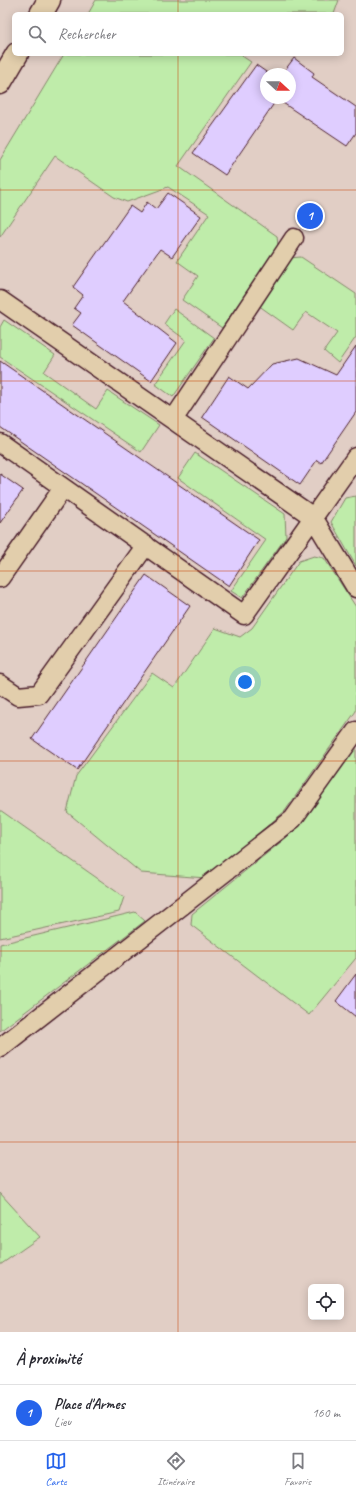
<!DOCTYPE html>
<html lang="fr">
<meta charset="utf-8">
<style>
:root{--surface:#fff;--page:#f2f2f3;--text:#2b2b33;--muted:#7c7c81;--line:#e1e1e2;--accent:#2563eb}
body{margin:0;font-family:Caveat,sans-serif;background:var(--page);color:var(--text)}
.controls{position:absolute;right:12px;bottom:12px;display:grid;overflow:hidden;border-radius:6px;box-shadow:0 2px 10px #0003}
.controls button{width:36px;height:36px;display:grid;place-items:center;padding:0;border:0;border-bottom:1px solid var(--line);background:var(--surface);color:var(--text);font:20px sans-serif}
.compass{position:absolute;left:260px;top:68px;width:36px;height:36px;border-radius:50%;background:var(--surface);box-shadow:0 2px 10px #0003;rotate:111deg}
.you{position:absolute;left:245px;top:682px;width:14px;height:14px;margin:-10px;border:3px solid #fff;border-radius:50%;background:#1a73e8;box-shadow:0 0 0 6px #1a73e833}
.badge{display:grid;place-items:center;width:26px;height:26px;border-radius:50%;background:var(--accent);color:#fff;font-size:13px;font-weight:700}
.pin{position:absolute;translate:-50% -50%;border:2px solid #fff;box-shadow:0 1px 4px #0006}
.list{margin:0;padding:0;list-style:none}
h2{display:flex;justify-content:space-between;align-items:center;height:52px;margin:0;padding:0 16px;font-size:17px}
h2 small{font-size:13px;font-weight:400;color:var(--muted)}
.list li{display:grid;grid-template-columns:26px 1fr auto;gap:12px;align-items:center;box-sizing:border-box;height:56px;padding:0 16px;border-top:1px solid var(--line)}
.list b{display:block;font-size:15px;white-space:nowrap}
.list p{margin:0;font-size:13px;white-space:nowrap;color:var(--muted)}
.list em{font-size:13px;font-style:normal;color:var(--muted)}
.icon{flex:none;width:22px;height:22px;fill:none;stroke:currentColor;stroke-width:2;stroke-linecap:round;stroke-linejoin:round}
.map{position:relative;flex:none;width:356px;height:1332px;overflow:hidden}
.search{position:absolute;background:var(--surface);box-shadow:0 2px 10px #0003;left:12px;right:12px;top:12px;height:44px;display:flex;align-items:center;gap:10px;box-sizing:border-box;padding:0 14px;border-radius:6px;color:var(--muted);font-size:15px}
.sheet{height:108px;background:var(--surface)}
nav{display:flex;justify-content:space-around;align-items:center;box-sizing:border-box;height:56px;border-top:1px solid var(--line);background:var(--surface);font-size:11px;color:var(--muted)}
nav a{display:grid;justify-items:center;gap:2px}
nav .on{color:var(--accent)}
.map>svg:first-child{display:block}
.green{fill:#bfecaa;stroke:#84866a}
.building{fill:#dfcdff;stroke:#4a1f2b}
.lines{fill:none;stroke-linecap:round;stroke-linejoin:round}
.minor-casing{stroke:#4a1f2b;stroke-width:21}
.tertiary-casing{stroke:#4a1f2b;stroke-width:25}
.minor{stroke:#e2ceac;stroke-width:18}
.tertiary{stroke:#e2ceac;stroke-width:22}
.grid{fill:none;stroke:#c84d12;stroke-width:1;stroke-opacity:0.55}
</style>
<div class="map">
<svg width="356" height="1332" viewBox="0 0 356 1332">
<rect width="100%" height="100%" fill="#e1cec5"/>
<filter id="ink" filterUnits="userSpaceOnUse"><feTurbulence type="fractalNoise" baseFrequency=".025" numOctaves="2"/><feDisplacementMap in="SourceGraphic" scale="8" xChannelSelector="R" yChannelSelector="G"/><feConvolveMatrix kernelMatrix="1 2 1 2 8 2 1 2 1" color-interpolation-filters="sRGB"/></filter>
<g filter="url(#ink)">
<path class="green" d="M 96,0 L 339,0 L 334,14 L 88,14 Z
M 64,54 L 243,54 L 242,56 L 251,62 L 178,166 L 277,236 L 278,246 L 222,328 L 182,300 L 198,276 L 177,261 L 209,214 L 168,187 L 127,202 L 114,197 L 55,156 L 0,237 L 0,160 Z
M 301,257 L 356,294 L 356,337 L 338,363 L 324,351 L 337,333 L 306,312 L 293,330 L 258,305 L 289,258 Z
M 174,309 L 214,338 L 173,397 L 155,384 L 186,340 L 164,324 Z
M 4,320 L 55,355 L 44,372 L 96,409 L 108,391 L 159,425 L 141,452 L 0,357 L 0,327 Z
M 195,453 L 285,514 L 286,537 L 242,598 L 231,591 L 266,540 L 178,478 Z
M 356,496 L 356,566 L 331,522 L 345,498 Z
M 314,556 L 324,558 L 356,607 L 356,711 L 285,811 L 206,878 L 141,873 L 67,812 L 76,776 L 152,673 L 174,688 L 215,628 L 240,637 L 252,628 L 299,561 Z
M 356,742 L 356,958 L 309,1015 L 191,925 L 192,914 L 287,837 L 307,815 Z
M 0,810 L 124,897 L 119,912 L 0,938 Z
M 135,912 L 145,921 L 0,1031 L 0,944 Z
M 0,1193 L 40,1237 L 0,1265 Z"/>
<path class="building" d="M 294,58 L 314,73 L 312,77 L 356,107 L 356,133 L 347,146 L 277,99 L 225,175 L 193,153 L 256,65 L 269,74 L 266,74 L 266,98 L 290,98 L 290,74 L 282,74 Z
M 168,193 L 201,216 L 172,257 L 160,249 L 123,301 L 177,343 L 151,381 L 72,325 L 81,313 L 74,308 L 83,295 L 73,287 L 130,206 L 140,213 L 147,202 L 156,209 Z
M 356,346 L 356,412 L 321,463 L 317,460 L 300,485 L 202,417 L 229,376 L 248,389 L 272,364 L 299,358 L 336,375 Z
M 0,361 L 259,540 L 229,586 L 0,427 Z
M 0,474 L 23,490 L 0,523 Z
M 146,575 L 190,606 L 77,770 L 32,739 Z
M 356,974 L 356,1017 L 336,1001 Z"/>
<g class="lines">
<g class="minor-casing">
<path id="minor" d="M 0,300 L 313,517 L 356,588
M 173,420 L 294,238
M 0,443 L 244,615 L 356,457
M 0,578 L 63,488
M 0,684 L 18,696 L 39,694 L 146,545
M 0,1048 L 293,819 L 356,731"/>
</g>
<g class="tertiary-casing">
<path id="tertiary" d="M 41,14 L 49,0
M 0,83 L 17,54"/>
</g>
<use href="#minor" class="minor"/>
<use href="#tertiary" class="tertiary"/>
</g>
</g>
<path class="grid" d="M 178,0 L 178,14M 178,54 L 178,1332M 0,190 L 356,190M 0,381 L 356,381M 0,571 L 356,571M 0,761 L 356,761M 0,951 L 356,951M 0,1142 L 356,1142"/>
</svg>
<div class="controls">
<button><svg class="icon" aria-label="locate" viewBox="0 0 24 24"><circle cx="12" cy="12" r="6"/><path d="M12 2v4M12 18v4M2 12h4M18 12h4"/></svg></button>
</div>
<svg class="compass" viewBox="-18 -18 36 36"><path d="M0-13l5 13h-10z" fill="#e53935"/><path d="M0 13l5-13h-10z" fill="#7c7c81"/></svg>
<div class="you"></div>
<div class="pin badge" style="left:310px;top:216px">1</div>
<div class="search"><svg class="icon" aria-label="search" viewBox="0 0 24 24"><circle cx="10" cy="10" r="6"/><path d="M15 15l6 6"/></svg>Rechercher</div>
</div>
<section class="sheet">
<h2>À proximité<small></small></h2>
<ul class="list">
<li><span class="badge">1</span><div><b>Place d'Armes</b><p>Lieu</p></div><em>160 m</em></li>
</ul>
</section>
<nav>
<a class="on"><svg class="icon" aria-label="map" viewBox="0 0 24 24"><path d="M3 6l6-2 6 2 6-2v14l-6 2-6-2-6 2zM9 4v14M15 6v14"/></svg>Carte</a>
<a><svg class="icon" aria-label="directions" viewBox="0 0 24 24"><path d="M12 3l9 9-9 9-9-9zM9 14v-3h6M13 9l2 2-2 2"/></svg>Itinéraire</a>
<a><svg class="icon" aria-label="saved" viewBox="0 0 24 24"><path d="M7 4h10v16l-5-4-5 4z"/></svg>Favoris</a>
</nav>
